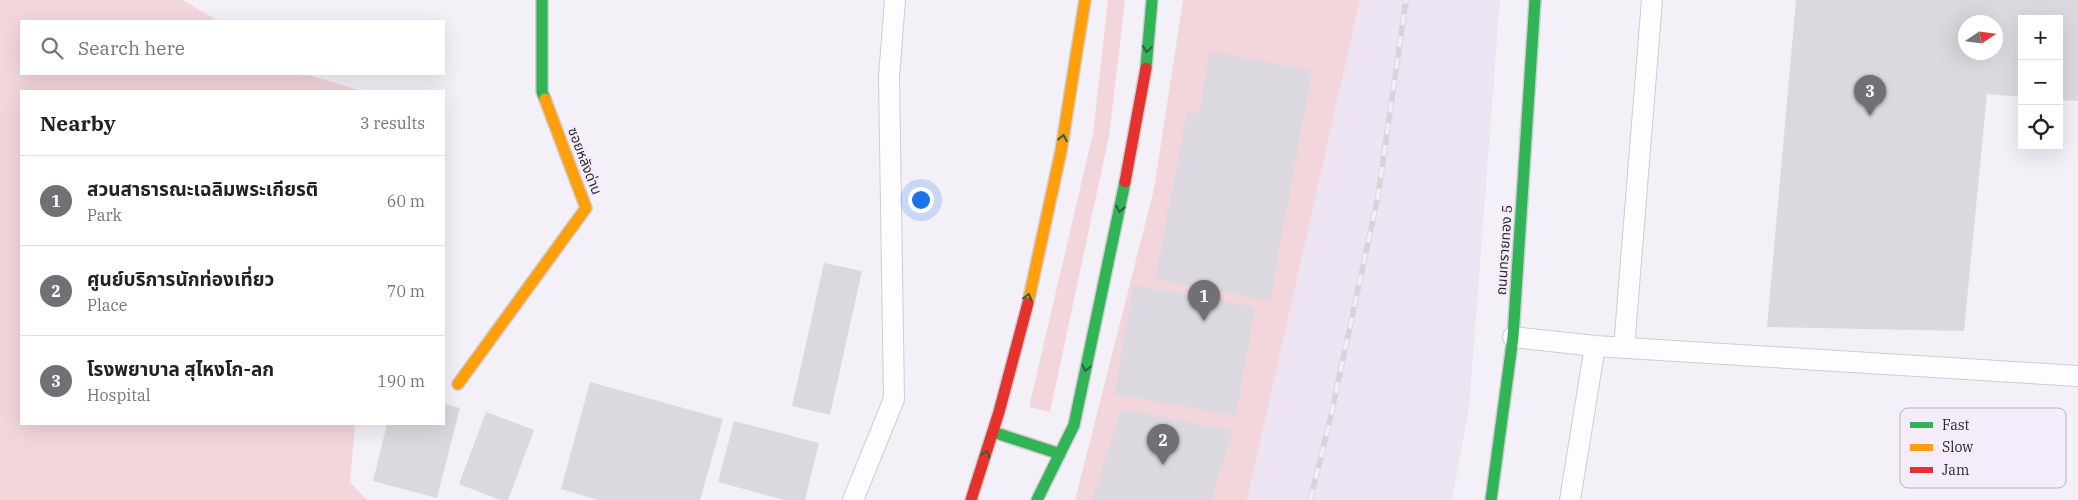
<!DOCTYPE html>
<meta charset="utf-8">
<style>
:root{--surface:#fff;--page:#f6f6f6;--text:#222;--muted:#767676;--line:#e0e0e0;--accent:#726f75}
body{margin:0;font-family:"IBM Plex Serif","Noto Sans Thai",serif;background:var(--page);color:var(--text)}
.controls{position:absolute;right:15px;top:15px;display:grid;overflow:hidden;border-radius:0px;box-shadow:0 5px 20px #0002}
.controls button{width:45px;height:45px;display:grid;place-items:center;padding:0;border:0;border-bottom:1px solid var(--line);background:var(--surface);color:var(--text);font:25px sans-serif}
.compass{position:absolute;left:1958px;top:15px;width:45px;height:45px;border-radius:50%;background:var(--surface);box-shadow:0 5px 20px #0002;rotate:77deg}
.you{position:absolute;left:920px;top:199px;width:18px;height:18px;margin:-12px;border:4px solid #fff;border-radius:50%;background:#1a73e8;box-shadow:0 0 0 8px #1a73e833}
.badge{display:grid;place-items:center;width:32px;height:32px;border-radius:50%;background:var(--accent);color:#fff;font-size:16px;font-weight:700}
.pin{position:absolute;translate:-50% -41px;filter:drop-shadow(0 1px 2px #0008)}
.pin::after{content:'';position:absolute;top:26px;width:18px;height:15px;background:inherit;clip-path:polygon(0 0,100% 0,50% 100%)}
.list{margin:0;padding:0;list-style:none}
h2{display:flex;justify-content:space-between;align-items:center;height:65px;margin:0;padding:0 20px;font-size:21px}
h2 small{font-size:16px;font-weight:400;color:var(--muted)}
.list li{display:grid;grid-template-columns:32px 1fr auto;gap:15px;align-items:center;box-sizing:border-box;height:90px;padding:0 20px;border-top:1px solid var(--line)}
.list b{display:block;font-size:19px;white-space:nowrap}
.list p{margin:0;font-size:16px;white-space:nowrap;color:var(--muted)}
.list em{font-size:16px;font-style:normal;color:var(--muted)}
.icon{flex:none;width:28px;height:28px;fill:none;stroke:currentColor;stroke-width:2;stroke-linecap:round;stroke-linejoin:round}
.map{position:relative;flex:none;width:2078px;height:500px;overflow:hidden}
.search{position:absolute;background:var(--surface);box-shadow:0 5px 20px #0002;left:20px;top:20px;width:425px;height:55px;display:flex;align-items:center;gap:12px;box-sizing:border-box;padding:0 18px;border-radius:0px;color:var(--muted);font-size:19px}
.panel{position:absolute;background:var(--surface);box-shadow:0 5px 20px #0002;left:20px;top:90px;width:425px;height:335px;border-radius:0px}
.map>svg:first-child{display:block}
.built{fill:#ece4f3}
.green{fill:#f2d6dc}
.building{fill:#dbd9df;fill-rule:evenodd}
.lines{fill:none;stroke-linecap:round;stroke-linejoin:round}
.lane-casing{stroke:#d0ccd3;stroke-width:22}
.fast-casing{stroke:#d0ccd3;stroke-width:14}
.slow-casing{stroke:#d0ccd3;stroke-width:14}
.jam-casing{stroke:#d0ccd3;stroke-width:14}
.lane{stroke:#fdfdfe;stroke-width:20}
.fast{stroke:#30b455;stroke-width:11}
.slow{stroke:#ff9f0a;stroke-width:11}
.jam{stroke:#e5322d;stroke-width:11}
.rail-casing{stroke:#d5d4d7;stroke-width:5.5}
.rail{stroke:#f4ecfb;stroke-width:4;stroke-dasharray:11;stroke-linecap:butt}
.oneway{stroke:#2e613e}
.labels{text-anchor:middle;stroke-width:4.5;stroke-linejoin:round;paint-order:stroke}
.street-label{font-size:14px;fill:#2c292e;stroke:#f4ecfb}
.key{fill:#f4ecfb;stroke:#b8b2be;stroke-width:1}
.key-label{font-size:14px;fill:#2c292e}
</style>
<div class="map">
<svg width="2078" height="500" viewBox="0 0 2078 500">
<rect width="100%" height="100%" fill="#f4f0f8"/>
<path class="built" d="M 1360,0 L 1500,0 L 1469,408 L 1452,500 L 1247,500 Z"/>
<path class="green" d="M 0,0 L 183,0 L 218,21 L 21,21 L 21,74 L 305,74 L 362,91 L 21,91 L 21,424 L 355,424 L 350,482 L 367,500 L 0,500 Z
M 1108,0 L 1125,0 L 1109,136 L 1050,412 L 1029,407 L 1093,133 Z
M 1183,0 L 1360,0 L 1247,500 L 1075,500 L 1154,189 Z"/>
<path class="building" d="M 1796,0 L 2078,0 L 2078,101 L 2059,100 L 2059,19 L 2022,19 L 2022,97 L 1987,94 L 1964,331 L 1767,327 ZM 1966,22 L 1996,22 L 1996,52 L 1966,52 Z
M 1210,51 L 1312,71 L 1270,301 L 1155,279 L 1187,111 L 1199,114 Z
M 824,263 L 862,271 L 830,415 L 792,406 Z
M 1133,285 L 1255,307 L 1236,416 L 1114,394 Z
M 590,382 L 723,419 L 700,500 L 598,500 L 561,489 Z
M 444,404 L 460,408 L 437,498 L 373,481 L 387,424 L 444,424 Z
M 1121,409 L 1233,431 L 1211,500 L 1092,500 Z
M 486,412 L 534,430 L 508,500 L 500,500 L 459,484 Z
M 734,421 L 819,443 L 805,500 L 784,500 L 718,482 Z"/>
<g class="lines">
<g class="lane-casing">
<path id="lane" d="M 1513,337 L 1595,346 L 2078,376
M 1624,348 L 1652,0
M 853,500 L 894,399 L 889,77 L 895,0
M 1570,500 L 1595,346"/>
</g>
<g class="fast-casing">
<path id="fast" d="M 542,0 L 542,92 L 545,99
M 1146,68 L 1152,0
M 993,432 L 1060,454
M 1037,500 L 1074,425 L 1125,182
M 1491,500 L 1513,337 L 1535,0"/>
</g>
<g class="slow-casing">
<path id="slow" d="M 1028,303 L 1061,151 L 1085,0
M 458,384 L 586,208 L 545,99"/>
</g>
<g class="jam-casing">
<path id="jam" d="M 1125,182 L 1146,68
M 971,500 L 999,412 L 1028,303"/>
</g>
<use href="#lane" class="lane"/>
<use href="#fast" class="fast"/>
<use href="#slow" class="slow"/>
<use href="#jam" class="jam"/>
<g class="rail-casing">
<path id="rail" d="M 1310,500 L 1328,429 L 1378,196 L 1406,0"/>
</g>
<use href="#rail" class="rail"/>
</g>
<defs><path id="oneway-chevron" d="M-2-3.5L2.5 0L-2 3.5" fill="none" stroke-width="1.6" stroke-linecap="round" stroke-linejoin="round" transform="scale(1.25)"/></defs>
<g class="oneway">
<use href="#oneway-chevron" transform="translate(1147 49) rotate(96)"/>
<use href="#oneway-chevron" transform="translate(1063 138) rotate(-79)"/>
<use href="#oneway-chevron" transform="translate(1120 209) rotate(100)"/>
<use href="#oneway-chevron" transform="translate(1028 297) rotate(-76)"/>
<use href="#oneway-chevron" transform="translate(1086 368) rotate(102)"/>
<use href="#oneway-chevron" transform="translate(986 454) rotate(-72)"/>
</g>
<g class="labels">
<g class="street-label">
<text transform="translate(585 161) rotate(69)" y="5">ซอยหลังด่าน</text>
<text transform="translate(1504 250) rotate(-86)" y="5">ถนนทรายทอง 5</text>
</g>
</g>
<rect x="1900" y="408" width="166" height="80" rx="8" class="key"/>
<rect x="1910" y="422" width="23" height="6" fill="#30b455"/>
<rect x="1910" y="444" width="23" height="7" fill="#ff9f0a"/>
<rect x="1910" y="467" width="23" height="6" fill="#e5322d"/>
<g class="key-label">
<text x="1942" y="430">Fast</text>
<text x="1942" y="452">Slow</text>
<text x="1942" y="475">Jam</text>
</g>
</svg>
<div class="controls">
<button>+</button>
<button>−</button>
<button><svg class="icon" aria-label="locate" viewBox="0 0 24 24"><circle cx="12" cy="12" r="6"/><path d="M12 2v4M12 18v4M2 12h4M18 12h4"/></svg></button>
</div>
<svg class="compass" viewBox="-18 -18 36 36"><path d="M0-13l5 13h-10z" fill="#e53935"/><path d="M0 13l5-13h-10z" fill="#767676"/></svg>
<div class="you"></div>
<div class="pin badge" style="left:1204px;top:321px">1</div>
<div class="pin badge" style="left:1163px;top:465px">2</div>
<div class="pin badge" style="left:1870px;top:116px">3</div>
<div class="search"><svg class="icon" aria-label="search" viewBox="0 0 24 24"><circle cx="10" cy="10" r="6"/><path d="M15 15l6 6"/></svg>Search here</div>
<section class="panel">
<h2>Nearby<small>3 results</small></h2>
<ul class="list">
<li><span class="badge">1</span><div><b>สวนสาธารณะเฉลิมพระเกียรติ</b><p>Park</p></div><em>60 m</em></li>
<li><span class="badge">2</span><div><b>ศูนย์บริการนักท่องเที่ยว</b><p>Place</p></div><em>70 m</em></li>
<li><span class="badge">3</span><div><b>โรงพยาบาล สุไหงโก-ลก</b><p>Hospital</p></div><em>190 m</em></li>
</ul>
</section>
</div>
